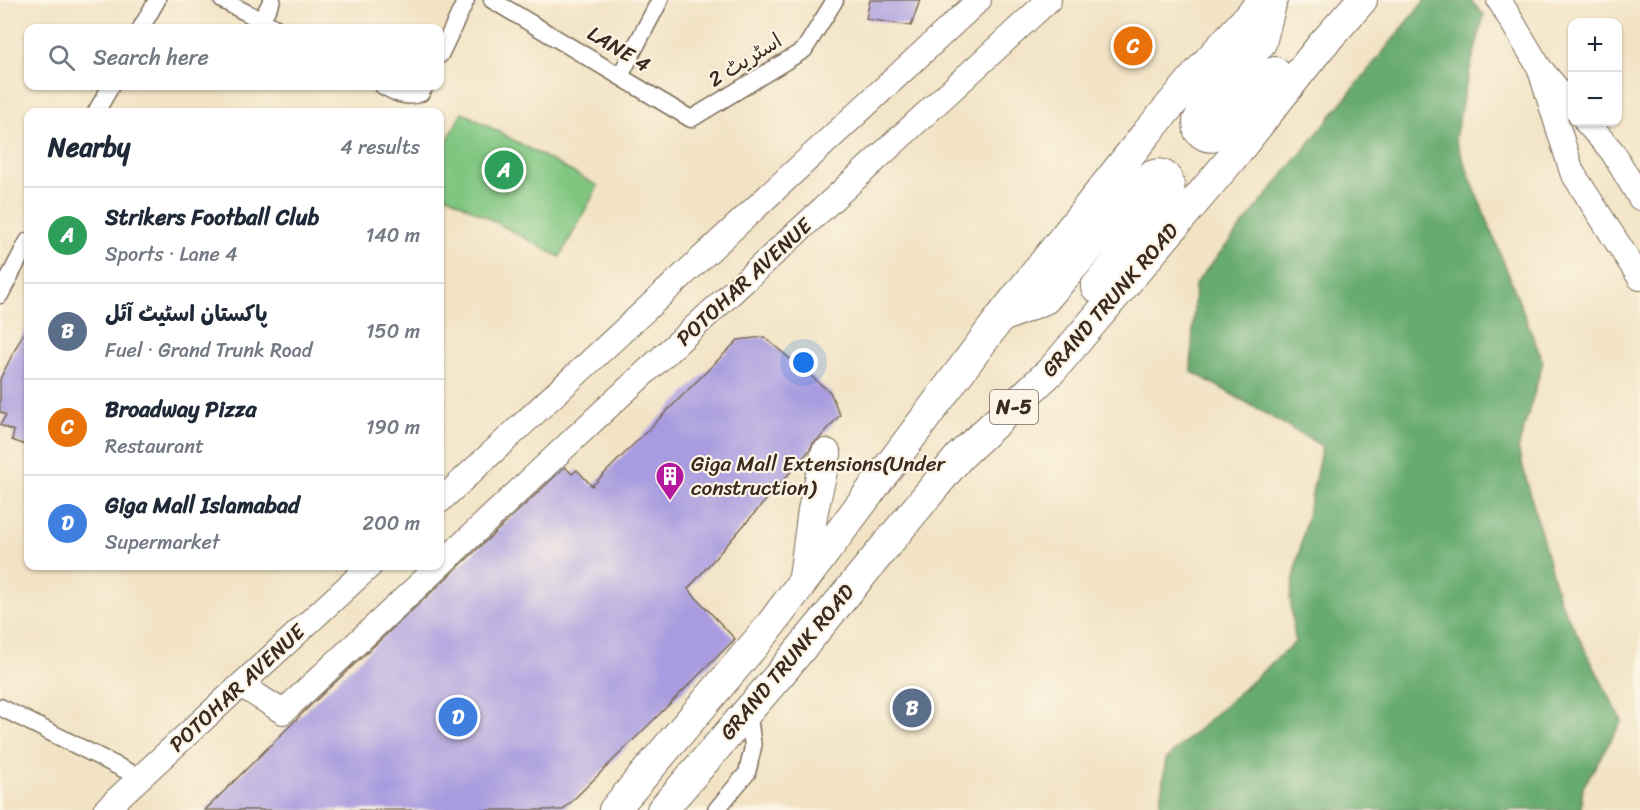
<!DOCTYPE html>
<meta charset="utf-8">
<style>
:root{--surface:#fff;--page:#f6f6f7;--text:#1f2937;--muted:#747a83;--line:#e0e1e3;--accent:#ea580c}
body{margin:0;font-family:Sriracha,"Playpen Sans Arabic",sans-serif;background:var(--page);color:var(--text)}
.controls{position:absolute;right:18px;top:18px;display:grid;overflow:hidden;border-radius:12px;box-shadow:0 2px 4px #0004}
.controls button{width:54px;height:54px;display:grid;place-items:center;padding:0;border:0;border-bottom:2px solid var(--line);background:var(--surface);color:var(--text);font:30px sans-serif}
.you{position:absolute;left:804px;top:363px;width:21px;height:21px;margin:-15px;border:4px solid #fff;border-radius:50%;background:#1a73e8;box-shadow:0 0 0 9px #1a73e833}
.badge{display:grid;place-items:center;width:39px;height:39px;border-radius:50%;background:var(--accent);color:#fff;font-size:20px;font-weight:700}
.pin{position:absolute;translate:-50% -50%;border:3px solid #fff;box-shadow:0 2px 6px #0006}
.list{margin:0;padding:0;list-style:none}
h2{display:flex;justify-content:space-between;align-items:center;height:78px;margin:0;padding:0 24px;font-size:26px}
h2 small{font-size:20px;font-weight:400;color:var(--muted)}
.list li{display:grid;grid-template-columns:39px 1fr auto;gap:18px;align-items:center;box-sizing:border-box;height:96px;padding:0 24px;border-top:2px solid var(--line)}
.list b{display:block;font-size:22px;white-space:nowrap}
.list p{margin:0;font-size:20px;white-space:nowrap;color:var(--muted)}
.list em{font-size:20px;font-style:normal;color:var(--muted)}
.icon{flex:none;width:33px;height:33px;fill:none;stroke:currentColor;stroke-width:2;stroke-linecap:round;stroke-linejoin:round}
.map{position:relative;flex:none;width:1640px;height:810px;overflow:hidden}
.search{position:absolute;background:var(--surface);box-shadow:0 2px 4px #0004;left:24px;top:24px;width:420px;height:66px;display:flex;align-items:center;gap:15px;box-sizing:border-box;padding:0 21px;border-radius:12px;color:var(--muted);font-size:22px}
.panel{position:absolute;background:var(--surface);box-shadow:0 2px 4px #0004;left:24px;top:108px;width:420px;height:462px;border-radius:12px}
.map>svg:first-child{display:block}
.green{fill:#80c681;stroke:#5e7850;stroke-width:1.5}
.forest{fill:#68ab6f;stroke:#526a46;stroke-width:1.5}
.building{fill:#a89bdf}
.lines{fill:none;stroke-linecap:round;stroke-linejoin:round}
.street-casing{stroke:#7b6b58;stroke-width:19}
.secondary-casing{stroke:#7b6b58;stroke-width:26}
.highway-casing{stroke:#7b6b58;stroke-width:32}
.street{stroke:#fff;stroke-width:16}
.secondary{stroke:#fff;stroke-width:24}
.highway{stroke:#fff;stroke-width:30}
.labels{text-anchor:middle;stroke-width:4.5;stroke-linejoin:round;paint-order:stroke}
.shield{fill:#fcf5e5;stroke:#75675a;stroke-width:1.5}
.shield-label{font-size:20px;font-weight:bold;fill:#3b2a1e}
.street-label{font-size:21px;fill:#3b2a1e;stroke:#fcf5e5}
.poi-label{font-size:21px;fill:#3b2a1e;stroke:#fcf5e5;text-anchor:start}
</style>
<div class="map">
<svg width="1640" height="810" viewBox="0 0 1640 810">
<rect width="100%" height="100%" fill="#fcf5e5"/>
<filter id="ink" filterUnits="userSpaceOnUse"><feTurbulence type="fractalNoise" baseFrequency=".0167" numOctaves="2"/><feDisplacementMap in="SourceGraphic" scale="12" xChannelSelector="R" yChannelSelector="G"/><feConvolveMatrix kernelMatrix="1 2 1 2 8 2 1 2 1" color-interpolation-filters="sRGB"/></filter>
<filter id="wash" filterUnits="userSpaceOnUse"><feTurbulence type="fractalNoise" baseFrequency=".008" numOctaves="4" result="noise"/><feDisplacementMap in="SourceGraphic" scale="24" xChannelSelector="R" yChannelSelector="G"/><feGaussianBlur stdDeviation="1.35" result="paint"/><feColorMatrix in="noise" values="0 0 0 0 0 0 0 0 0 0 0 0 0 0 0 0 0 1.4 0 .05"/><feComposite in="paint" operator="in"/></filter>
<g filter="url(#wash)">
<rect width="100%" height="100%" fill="#f2e3c5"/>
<path class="green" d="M 462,112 L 598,186 L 560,257 L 440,192 L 440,155 Z"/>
<path class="forest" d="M 1425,0 L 1470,0 L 1484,15 L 1464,93 L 1455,139 L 1543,362 L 1518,449 L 1559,599 L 1622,721 L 1583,787 L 1581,810 L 1159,810 L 1166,759 L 1295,642 L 1290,597 L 1322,446 L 1191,371 L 1195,284 Z"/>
<g id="blocks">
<path class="building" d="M 870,0 L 920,0 L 911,26 L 866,19 Z
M 28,324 L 28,446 L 12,440 L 14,431 L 0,425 L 6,415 L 0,412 L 0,379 Z
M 764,337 L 830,392 L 840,415 L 820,438 L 813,443 L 809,451 L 688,589 L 735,639 L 563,810 L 205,810 L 312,704 L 565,467 L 572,474 L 577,470 L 592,486 L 738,340 Z"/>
</g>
</g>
<g filter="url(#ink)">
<use href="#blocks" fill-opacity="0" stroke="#7b6b58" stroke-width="1.5"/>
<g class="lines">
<g class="street-casing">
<path id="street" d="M 222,0 L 276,28
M 492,0 L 691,119 L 804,50 L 835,0
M 261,21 L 272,0
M 141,28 L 157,0
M 440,55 L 466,0
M 620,76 L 660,0
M 383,86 C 396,93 406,99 421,93 L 425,86
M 96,112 L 111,86
M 0,295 L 28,241
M 0,707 L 141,778
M 716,810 L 747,773 L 753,747 L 748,709"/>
</g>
<g class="secondary-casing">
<path id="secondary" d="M 1499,0 L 1539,67 L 1572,106
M 1539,67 L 1572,172 L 1640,278
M 1586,122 L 1612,151 L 1640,198
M 440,501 L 979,0
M 440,565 L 596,418 L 1049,0
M 241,685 L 283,712 L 439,566
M 105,810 L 370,566"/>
</g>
<g class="highway-casing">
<path id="highway" d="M 1272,0 L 1261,43 L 1203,111 L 1198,121 L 1199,131 C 1207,139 1214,138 1223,132 L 1275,72
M 1002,317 L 1045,299 L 1151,176 C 1168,169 1172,185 1168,199 L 1096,287
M 804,577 L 813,510 L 826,454
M 614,810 L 766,631 L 1000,318 L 1146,134 L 1209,60 L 1264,0
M 662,810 L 780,674 L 959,457 L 1053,369 L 1232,158 L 1321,46 L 1362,0"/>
</g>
<use href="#street" class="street"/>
<use href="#secondary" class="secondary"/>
<use href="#highway" class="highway"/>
</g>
</g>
<defs>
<g id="building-pin" transform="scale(1.5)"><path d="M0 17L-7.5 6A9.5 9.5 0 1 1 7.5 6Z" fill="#b5179e" stroke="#fcf5e5"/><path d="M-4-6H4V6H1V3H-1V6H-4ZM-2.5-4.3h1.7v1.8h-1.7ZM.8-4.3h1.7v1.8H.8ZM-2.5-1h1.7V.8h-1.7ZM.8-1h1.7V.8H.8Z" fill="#fff"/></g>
</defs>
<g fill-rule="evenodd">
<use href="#building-pin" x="670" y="476"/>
</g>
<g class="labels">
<rect class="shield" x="990" y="390" width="48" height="34" rx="4.5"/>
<g class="shield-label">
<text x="1014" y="414">N-5</text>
</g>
<g class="street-label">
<text transform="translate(619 49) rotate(31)" y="7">LANE 4</text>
<text transform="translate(745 60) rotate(-32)" y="7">اسٹریٹ 2</text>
<text transform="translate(744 282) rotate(-43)" y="7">POTOHAR AVENUE</text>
<text transform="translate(1110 300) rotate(-49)" y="7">GRAND TRUNK ROAD</text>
<text transform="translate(787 662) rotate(-50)" y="7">GRAND TRUNK ROAD</text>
<text transform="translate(237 688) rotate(-43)" y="7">POTOHAR AVENUE</text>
</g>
<g class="poi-label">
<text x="691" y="471">Giga Mall Extensions(Under<tspan x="691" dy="24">construction)</tspan></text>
</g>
</g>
</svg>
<div class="controls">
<button>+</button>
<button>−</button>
</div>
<div class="you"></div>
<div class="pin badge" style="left:504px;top:170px;background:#2e9e5b">A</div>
<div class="pin badge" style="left:912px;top:708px;background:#5c6f8a">B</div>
<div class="pin badge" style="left:1133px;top:46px;background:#e8710a">C</div>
<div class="pin badge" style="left:458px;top:717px;background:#3f7fe0">D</div>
<div class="search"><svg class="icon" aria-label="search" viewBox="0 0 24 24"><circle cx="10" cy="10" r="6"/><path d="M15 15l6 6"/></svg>Search here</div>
<section class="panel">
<h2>Nearby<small>4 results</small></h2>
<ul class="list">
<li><span class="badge" style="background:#2e9e5b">A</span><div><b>Strikers Football Club</b><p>Sports · Lane 4</p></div><em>140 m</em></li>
<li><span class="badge" style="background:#5c6f8a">B</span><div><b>پاکستان اسٹیٹ آئل</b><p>Fuel · Grand Trunk Road</p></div><em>150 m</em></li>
<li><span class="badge" style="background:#e8710a">C</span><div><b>Broadway Pizza</b><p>Restaurant</p></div><em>190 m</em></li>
<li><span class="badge" style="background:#3f7fe0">D</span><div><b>Giga Mall Islamabad</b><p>Supermarket</p></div><em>200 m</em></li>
</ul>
</section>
</div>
